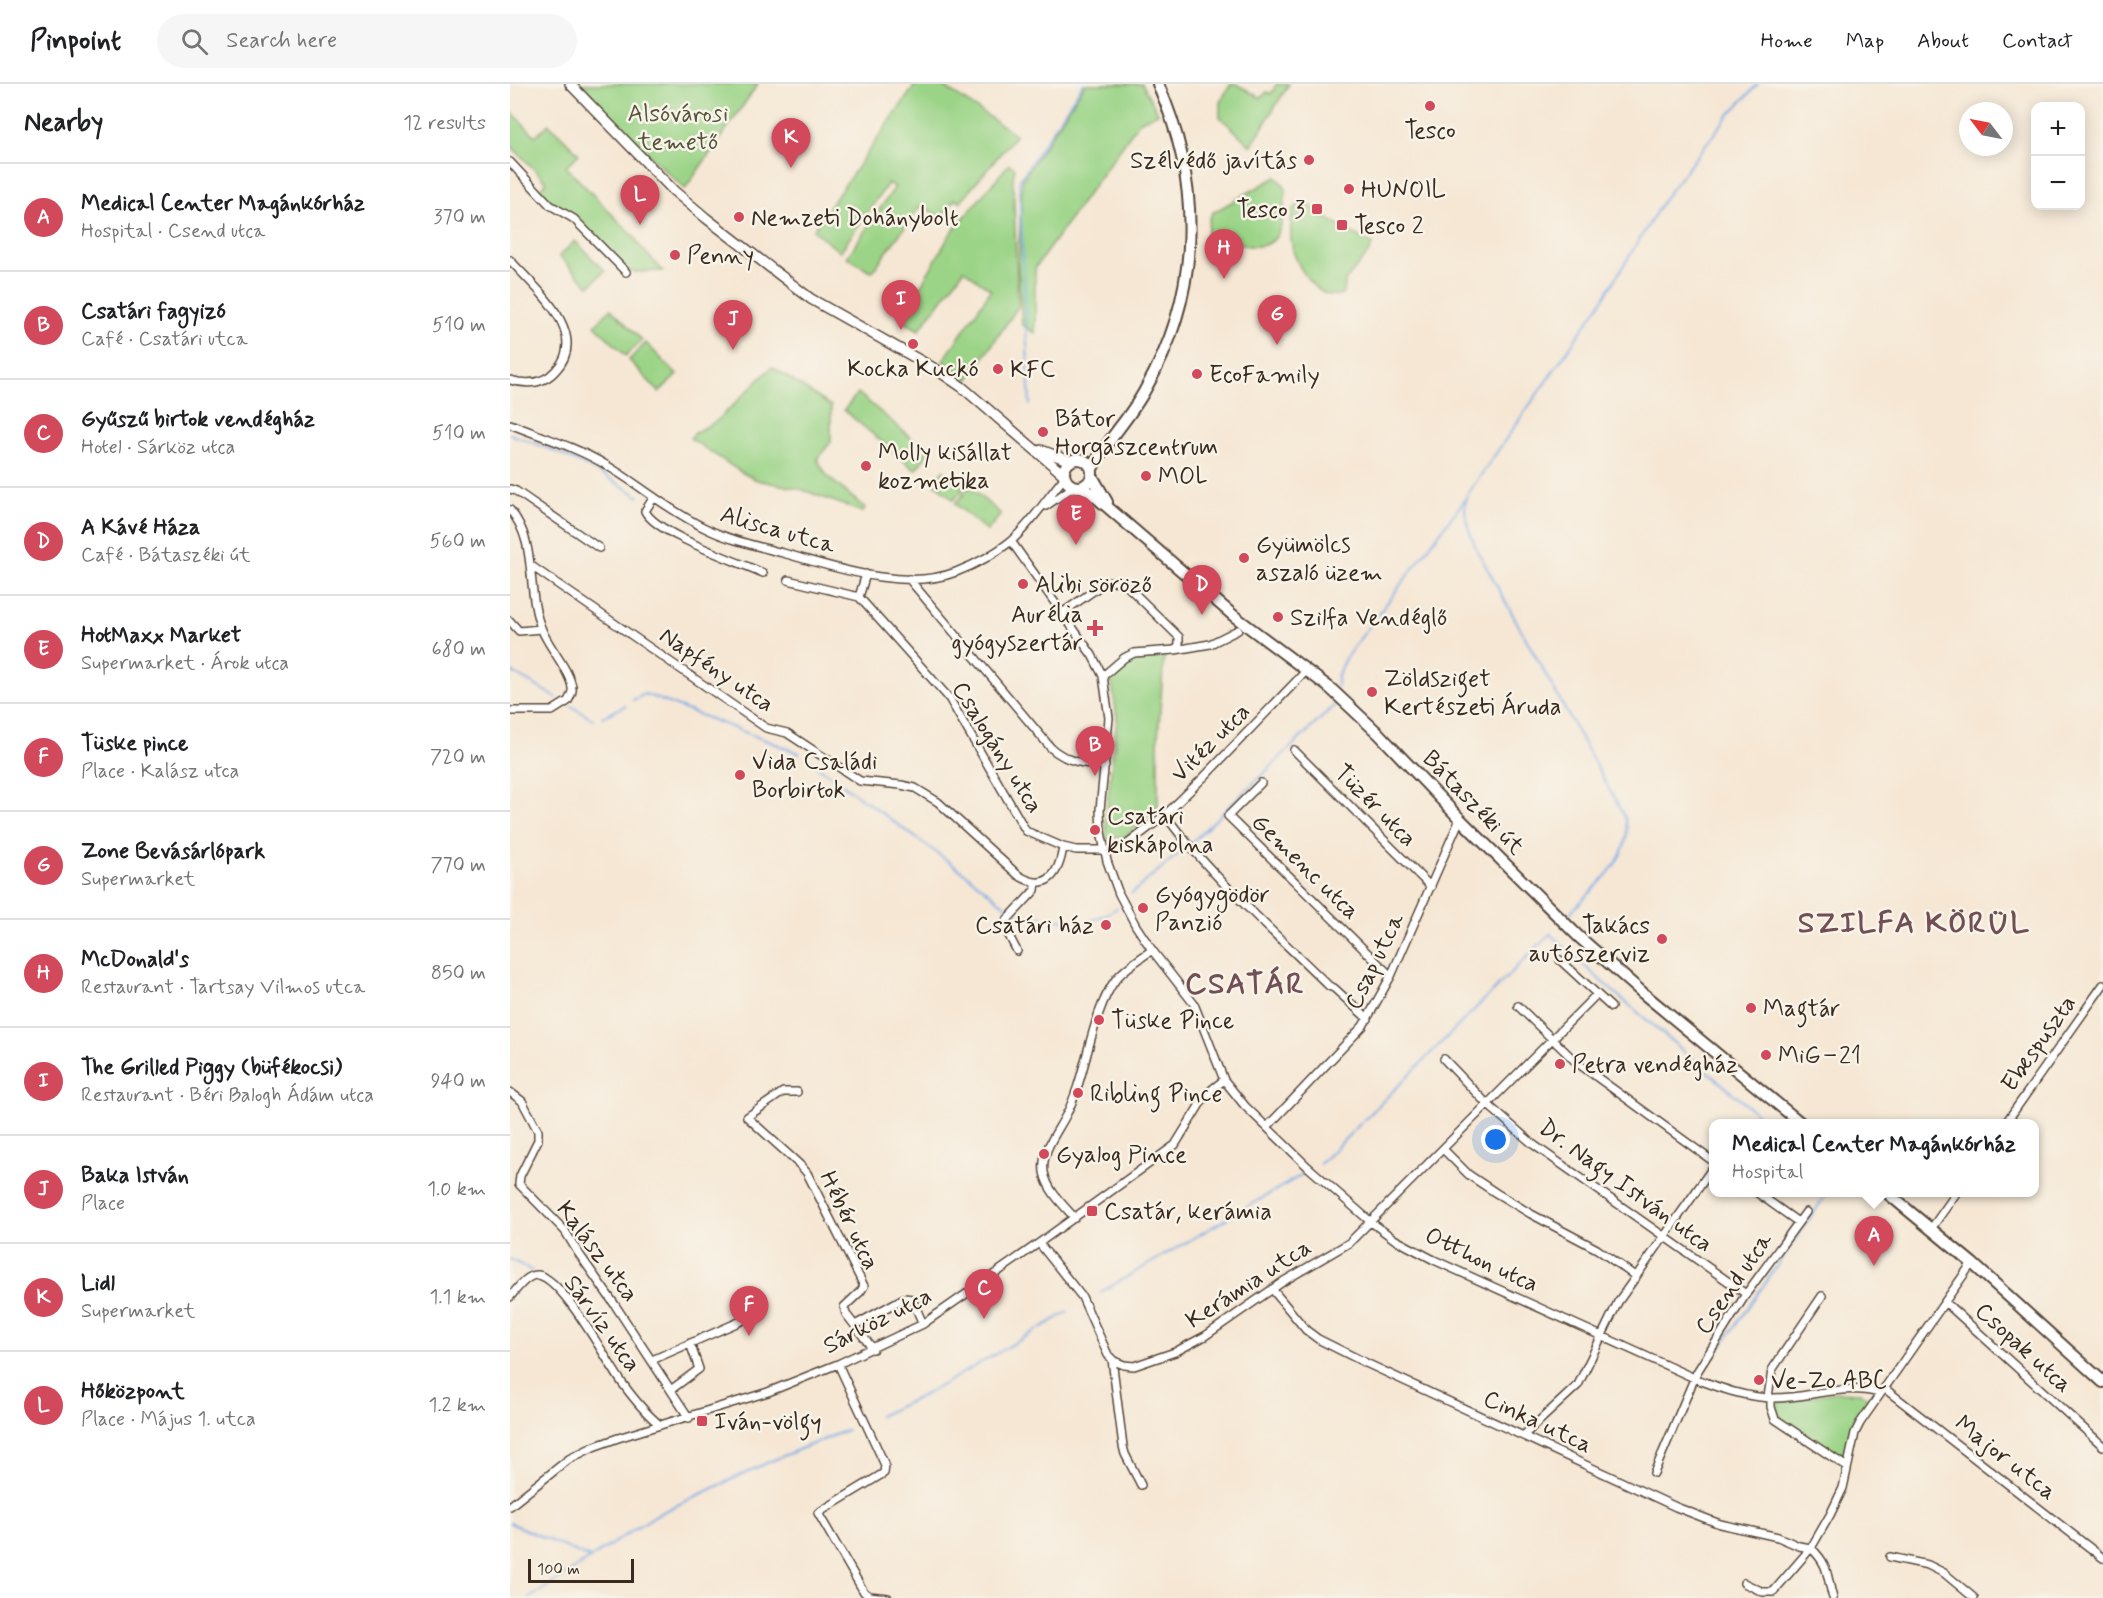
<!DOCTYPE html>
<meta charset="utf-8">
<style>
:root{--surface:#fff;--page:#f6f6f6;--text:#202124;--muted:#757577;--line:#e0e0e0;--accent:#d1495b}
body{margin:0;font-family:Mynerve,sans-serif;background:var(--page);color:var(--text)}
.controls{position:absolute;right:18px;top:18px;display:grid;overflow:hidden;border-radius:12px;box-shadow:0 3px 15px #0003}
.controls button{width:54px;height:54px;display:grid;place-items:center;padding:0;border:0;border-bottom:2px solid var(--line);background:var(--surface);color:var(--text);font:30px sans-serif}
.compass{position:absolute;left:1449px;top:18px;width:54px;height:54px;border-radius:50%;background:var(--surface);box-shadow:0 3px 15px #0003;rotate:302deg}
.scale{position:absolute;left:18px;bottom:15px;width:106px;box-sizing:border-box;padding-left:6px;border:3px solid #3b2a1e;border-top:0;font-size:16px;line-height:21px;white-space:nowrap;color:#3b2a1e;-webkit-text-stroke:4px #f7f3e8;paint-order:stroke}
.you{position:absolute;left:986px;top:1056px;width:21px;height:21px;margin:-15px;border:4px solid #fff;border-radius:50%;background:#1a73e8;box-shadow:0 0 0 9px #1a73e833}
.badge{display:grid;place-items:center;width:39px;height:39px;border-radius:50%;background:var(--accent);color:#fff;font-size:20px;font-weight:700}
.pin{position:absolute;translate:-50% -50px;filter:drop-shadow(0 2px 3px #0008)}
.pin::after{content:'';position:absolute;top:32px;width:21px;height:18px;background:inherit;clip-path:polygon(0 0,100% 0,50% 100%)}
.popup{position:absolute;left:1199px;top:1035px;width:330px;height:78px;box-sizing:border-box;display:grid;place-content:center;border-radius:12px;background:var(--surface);filter:drop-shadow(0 2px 4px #0005);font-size:20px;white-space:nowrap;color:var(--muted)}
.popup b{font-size:22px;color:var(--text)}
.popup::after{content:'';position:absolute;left:50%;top:100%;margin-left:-12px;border:12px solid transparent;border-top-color:var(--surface)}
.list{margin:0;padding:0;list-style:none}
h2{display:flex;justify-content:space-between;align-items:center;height:78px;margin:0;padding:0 24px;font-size:26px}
h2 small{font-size:20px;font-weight:400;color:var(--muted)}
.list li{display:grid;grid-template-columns:39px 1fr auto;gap:18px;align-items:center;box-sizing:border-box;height:108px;padding:0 24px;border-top:2px solid var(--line)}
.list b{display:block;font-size:22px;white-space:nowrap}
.list p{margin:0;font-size:20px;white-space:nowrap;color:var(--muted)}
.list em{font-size:20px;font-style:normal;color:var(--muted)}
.icon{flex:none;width:33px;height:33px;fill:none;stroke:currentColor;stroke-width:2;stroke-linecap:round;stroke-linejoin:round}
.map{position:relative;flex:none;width:1593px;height:1514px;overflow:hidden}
header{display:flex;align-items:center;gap:36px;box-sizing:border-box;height:84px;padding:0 30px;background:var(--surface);border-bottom:2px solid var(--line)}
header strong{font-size:28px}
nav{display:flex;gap:33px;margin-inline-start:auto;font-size:21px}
.search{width:420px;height:54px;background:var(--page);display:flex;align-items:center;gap:15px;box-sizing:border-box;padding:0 21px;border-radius:33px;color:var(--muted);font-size:22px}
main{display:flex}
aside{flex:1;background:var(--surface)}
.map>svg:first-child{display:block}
.green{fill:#9bd487;stroke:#6b7f52;stroke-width:1.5}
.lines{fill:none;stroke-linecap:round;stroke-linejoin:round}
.stream{stroke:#79ace6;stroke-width:2}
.street-casing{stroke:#574639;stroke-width:10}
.secondary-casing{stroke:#574639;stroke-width:12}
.primary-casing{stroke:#574639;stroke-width:14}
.street{stroke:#fff;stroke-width:7}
.secondary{stroke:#fff;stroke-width:9}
.primary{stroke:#fff;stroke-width:10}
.poi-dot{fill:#d1495b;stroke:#f7f3e8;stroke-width:2}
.labels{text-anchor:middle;stroke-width:5;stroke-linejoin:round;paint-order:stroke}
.park-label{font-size:24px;fill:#535438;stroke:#f7f3e8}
.poi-label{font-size:24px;fill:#3b2a1e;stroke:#f7f3e8;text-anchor:start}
.street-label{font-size:24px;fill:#3b2a1e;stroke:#f7f3e8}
.district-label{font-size:30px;font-weight:bold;letter-spacing:1.5px;fill:#714f54;stroke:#f7f3e8}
</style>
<header>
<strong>Pinpoint</strong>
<div class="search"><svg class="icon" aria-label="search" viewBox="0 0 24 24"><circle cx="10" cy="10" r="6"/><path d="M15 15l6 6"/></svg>Search here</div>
<nav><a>Home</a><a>Map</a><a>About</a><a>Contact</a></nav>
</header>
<main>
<aside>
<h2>Nearby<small>12 results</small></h2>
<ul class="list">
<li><span class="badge">A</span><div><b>Medical Center Magánkórház</b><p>Hospital · Csend utca</p></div><em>370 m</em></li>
<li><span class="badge">B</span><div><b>Csatári fagyizó</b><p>Café · Csatári utca</p></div><em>510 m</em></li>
<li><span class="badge">C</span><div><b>Gyűszű birtok vendégház</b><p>Hotel · Sárköz utca</p></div><em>510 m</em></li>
<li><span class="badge">D</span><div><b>A Kávé Háza</b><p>Café · Bátaszéki út</p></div><em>560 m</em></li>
<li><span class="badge">E</span><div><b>HotMaxx Market</b><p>Supermarket · Árok utca</p></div><em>680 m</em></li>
<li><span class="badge">F</span><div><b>Tüske pince</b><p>Place · Kalász utca</p></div><em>720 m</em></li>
<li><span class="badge">G</span><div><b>Zone Bevásárlópark</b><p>Supermarket</p></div><em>770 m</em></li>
<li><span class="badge">H</span><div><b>McDonald's</b><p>Restaurant · Tartsay Vilmos utca</p></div><em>850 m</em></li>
<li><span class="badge">I</span><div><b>The Grilled Piggy (büfékocsi)</b><p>Restaurant · Béri Balogh Ádám utca</p></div><em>940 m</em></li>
<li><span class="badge">J</span><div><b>Baka István</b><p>Place</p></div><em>1.0 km</em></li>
<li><span class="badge">K</span><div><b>Lidl</b><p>Supermarket</p></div><em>1.1 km</em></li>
<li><span class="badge">L</span><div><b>Hőközpont</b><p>Place · Május 1. utca</p></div><em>1.2 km</em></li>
</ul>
</aside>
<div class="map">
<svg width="1593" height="1514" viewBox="0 0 1593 1514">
<rect width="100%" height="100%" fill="#f7f3e8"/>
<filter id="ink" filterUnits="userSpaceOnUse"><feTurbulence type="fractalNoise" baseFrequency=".0167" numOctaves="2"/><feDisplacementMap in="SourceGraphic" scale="12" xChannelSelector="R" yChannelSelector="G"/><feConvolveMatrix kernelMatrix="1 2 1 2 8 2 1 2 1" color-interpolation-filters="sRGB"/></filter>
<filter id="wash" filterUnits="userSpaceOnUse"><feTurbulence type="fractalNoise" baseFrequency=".008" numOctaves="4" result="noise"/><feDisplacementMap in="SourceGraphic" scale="24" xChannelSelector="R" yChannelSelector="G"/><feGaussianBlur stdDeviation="1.35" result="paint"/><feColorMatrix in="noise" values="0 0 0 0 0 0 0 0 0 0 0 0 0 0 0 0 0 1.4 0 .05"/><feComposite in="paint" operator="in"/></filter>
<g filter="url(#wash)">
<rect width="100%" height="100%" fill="#f6e7d4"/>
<path class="green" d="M 71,0 L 248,0 L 175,105 L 124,57 Z
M 406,0 L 430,0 L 506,51 L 450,118 L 445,115 L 431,134 L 411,121 L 362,188 L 337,173 L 385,103 L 378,99 L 330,168 L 303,146 Z
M 575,0 L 632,0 L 648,29 L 629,38 L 525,184 L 525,249 L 512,241 L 508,185 L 512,96 Z
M 721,0 L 726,0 L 751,14 L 757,8 L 761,10 L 767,0 L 779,0 L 741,62 L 710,33 L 710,18 Z
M 2,28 L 25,52 L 39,40 L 69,70 L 56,83 L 126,155 L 128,160 L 153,187 L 116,188 L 64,135 L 27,108 L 37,98 L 0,61 L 0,30 Z
M 499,80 L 505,84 L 503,94 L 508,223 L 458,296 L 433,277 L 481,206 L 454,186 L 409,246 L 391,236 L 441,149 Z
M 766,93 L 774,101 L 776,105 C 772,140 774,171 729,160 C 719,158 707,155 697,151 L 699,136 L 702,129 Z
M 791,119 L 799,121 L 816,134 L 862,160 L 860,167 L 835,197 L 835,203 L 832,210 C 819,214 811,209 802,200 C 782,177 777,155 783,125 Z
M 65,157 L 95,187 L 79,202 L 49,172 Z
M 101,225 L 132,256 L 116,272 L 85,241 Z
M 136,259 L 167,291 L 149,308 L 119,276 Z
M 262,283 L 321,322 L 321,358 L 307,375 L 317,392 L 355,424 L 353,428 L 290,405 L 247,396 L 231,388 L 180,354 C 190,342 197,345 209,335 Z
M 348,309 L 419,369 L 405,386 L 334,326 Z
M 433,386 L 454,404 L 444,416 L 423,398 Z
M 459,403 L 491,430 L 477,447 L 445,420 Z
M 627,572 L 654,572 L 648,654 L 648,723 L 617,752 L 596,756 L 596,731 L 607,635 L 602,599 L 606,584 Z
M 1327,1308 L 1350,1309 L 1356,1312 L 1358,1317 L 1341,1348 L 1333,1373 L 1328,1373 L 1272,1336 C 1267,1329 1265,1324 1270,1317 Z"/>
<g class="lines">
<path class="stream" d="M 520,321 L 509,97 L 573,0
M 0,350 C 46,366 88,385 129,413
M 0,587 L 47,614
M 827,603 L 827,593 L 834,576 L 956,414
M 123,616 L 135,610 L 289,669
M 61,622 L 84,636
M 92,633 L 115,622
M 296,674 L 460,793 L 501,826
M 621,810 L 682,758 L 827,619
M 507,830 L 575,839 L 593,832 L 607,824
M 1059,830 C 1082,805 1126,773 1115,734 L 967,466 C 960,449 951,430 957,411 L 1090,220 L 1156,112 L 1217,33 L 1248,0
M 1040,850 L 1091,897 L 1259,1040
M 810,1080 L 1041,849
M 0,1175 L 22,1187
M 591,1208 L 795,1089
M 1210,1264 L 1318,1108
M 369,1332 L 420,1308 L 558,1228
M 0,1439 L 80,1474
M 20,1514 L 146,1431 L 261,1377 L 337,1346"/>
</g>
</g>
<g filter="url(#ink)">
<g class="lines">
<g class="street-casing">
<path id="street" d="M 0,78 L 40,121 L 64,135 L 116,188
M 0,176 C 24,203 81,249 46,286 C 34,300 17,301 0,296
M 0,340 C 32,353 66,363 96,381 C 130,401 159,427 195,444 C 219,456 247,462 273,469 C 324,483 394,508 446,488 C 464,481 486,469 501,457 C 522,439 536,415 554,394
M 0,405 L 6,407 L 89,464
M 144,413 L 135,427 C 146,450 227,477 253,489
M 536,422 L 563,403
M 0,426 C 29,460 15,507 32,546 C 38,562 61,588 62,604 C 63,608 60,613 58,617 L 42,627 L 0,627
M 501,457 L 582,571 L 593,592 L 599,634 L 590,726 L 591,748 L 597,777 L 609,810 L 626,842 L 642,866 L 684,920 L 714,996 L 735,1022 L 798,1083 L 861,1138 L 884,1155 L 924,1176 L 1184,1294 C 1210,1304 1236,1314 1264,1314 C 1302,1314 1330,1299 1369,1309
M 20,481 L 256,644 L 277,649 L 350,697 L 391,701 L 405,704 L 428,718 L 508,791 C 536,809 549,791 553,763
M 356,490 L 349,513 L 439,614 L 516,747 L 553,763 L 566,766 L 600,766 L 615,762 L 655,731 L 694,693 L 797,586
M 399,495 L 541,664 C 557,678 575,680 595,682
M 278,496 L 349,513
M 552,529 L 596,498 L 606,497 L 615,500 L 669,553 L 669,561 L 665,566 L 624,569 L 614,574 L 593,592
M 0,537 L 9,547 L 31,545
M 665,566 L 700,560 L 728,546
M 784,666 L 921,803
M 751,699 L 718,732 L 881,892
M 655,731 C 702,794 763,847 819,902 L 824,904 L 858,935
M 507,867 L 495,844 L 496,837 L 525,806 L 526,799
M 1050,876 L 1101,923
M 1008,922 L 1066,978 L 1204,1078
M 934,975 L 977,1020 L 1024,1061 L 1236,1210
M 0,1008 L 12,1017 L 28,1047 L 28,1056 L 10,1092 L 9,1100 L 55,1147 L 67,1167 L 105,1221 L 179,1334
M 287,1008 L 273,1008 L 237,1033 L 290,1081 L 297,1089 L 354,1202 L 351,1207 L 334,1223 L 336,1230 L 363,1265
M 1495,1040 L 1593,901
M 757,1043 L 853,942 L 881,892 L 950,735
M 933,1065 L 959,1091 L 986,1109 L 1021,1130 L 1087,1165 L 1125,1192
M 1246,1108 L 1288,1138
M 565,1134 C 553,1121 537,1106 534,1088 C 531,1068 546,1050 555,1033 C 577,993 580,930 606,895 C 616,883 630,875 642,866
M 1421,1145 L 1447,1108
M 529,1159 L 572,1213 L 598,1271 L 604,1277 L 614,1281 L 624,1282 L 665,1268 L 695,1252 L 774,1197 L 839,1159 L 1086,911
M 762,1205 L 796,1246 L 808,1255 L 856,1279 L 1166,1423 L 1210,1440 L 1268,1453 L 1289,1462 L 1301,1464
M 0,1213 C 7,1205 17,1190 28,1191 C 53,1194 97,1278 113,1300 C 124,1315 135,1329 150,1341
M 1435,1218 L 1593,1362
M 345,1241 L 394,1214 L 402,1215 L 413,1240
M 602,1275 L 613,1362 L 615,1370 L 631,1401
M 142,1276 L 238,1234
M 328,1280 L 375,1381 L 374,1389 L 308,1429 L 354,1508 L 359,1512 L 378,1514
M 1374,1304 L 1593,1474
M 162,1305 L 189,1285 L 180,1259
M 1258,1313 L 1262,1286 L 1312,1212
M 1261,1314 L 1261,1323 L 1265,1335 L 1337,1383
M 1014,1351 L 1068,1301 L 1108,1218 L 1204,1082
M 1144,1389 L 1187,1288 L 1236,1210 L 1296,1128
M 0,1422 L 59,1375 L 83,1363 L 108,1354 L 258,1308 L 328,1280 L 413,1240 L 529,1159 L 665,1061 L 692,1017 L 700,1007 L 714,996
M 1301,1464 C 1320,1482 1316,1491 1323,1514
M 1380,1473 L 1418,1481 L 1434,1489 L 1464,1514
M 1234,1499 L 1253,1508 L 1263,1508 L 1301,1464 L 1320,1431 L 1333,1404 L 1345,1349 L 1350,1339 L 1462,1179"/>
</g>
<g class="secondary-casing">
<path id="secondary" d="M 60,0 L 164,107 L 196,134 L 301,215 L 427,286 L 452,303 L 553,390
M 531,366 L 560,377"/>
</g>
<g class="primary-casing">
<path id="primary" d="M554 389a14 14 0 1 1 28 0a14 14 0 1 1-28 0Z
M 582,385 C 596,357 620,334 635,306 C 691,209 693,102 648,0
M 582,392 L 597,418
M 571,403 L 580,408 L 724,532 L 820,604 L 869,650 L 950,735 L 1069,853 L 1134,910 L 1292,1040
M 1376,1108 L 1462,1179 L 1593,1298"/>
</g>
<use href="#street" class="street"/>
<use href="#secondary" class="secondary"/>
<use href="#primary" class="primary"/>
</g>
</g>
<g class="poi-dot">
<circle cx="920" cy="22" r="6"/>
<circle cx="799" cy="76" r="6"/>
<circle cx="839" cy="105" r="6"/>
<rect x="801" y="119" width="12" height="12" rx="3"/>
<circle cx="229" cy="133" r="6"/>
<rect x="826" y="135" width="12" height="12" rx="3"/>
<circle cx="165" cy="171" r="6"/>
<circle cx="403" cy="260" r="6"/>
<circle cx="488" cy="285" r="6"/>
<circle cx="687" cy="290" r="6"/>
<circle cx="533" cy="348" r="6"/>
<circle cx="356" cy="382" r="6"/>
<circle cx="636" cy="392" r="6"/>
<circle cx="734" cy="474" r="6"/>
<circle cx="513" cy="500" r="6"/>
<circle cx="768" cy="533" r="6"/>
<path d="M582 535h6v6h6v6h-6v6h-6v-6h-6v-6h6z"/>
<circle cx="862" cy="608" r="6"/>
<circle cx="230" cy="691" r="6"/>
<circle cx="585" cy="746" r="6"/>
<circle cx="633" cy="824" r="6"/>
<circle cx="596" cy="841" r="6"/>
<circle cx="1152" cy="855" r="6"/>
<circle cx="1241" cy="924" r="6"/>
<circle cx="589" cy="936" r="6"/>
<circle cx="1256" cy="971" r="6"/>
<circle cx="1050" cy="980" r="6"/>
<circle cx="568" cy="1009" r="6"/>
<circle cx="534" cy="1070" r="6"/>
<rect x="576" y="1121" width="12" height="12" rx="3"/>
<circle cx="1249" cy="1296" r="6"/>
<rect x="186" y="1331" width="12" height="12" rx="3"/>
</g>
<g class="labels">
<g class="park-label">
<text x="168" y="37">Alsóvárosi<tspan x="168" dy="28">temető</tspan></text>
</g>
<g class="poi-label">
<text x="920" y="54" text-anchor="middle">Tesco</text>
<text x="787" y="84" text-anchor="end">Szélvédő javítás</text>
<text x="851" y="113">HUNOIL</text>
<text x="795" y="133" text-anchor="end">Tesco 3</text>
<text x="241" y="141">Nemzeti Dohánybolt</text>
<text x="844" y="149">Tesco 2</text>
<text x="177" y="179">Penny</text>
<text x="403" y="292" text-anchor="middle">Kocka Kuckó</text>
<text x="500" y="293">KFC</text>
<text x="699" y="298">EcoFamily</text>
<text x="545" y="342">Bátor<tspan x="545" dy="28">Horgászcentrum</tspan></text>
<text x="368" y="376">Molly kisállat<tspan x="368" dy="28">kozmetika</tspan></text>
<text x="648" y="400">MOL</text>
<text x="746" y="468">Gyümölcs<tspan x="746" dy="28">aszaló üzem</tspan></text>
<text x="525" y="508">Alibi söröző</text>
<text x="573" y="538" text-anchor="end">Aurélia<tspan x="573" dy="28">gyógyszertár</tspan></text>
<text x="780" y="541">Szilfa Vendéglő</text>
<text x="874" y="602">Zöldsziget<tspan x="874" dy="28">Kertészeti Áruda</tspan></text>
<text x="242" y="685">Vida Családi<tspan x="242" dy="28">Borbirtok</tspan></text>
<text x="597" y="740">Csatári<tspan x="597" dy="28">kiskápolna</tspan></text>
<text x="645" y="818">Gyógygödör<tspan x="645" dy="28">Panzió</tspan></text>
<text x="584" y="849" text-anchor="end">Csatári ház</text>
<text x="1140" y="849" text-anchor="end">Takács<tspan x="1140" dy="28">autószerviz</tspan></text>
<text x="1253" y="932">Magtár</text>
<text x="601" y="944">Tüske Pince</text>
<text x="1268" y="979">MiG–21</text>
<text x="1062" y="988">Petra vendégház</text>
<text x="580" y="1017">Ribling Pince</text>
<text x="546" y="1078">Gyalog Pince</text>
<text x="594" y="1135">Csatár, kerámia</text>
<text x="1261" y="1304">Ve-Zo ABC</text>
<text x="204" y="1345">Iván-völgy</text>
</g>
<g class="street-label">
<text transform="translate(268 445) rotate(16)" y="8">Alisca utca</text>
<text transform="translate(207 585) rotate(34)" y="8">Napfény utca</text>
<text transform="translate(700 658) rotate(-45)" y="8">Vitéz utca</text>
<text transform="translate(488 663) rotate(58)" y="8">Csalogány utca</text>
<text transform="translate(964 718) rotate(46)" y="8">Bátaszéki út</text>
<text transform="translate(866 721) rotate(45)" y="8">Tüzér utca</text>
<text transform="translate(796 782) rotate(44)" y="8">Gemenc utca</text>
<text transform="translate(864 877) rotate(-64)" y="8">Csap utca</text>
<text transform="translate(1528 959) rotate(-55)" y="8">Ebespuszta</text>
<text transform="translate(1116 1101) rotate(36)" y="8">Dr. Nagy István utca</text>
<text transform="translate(340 1136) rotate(64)" y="8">Hébér utca</text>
<text transform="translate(88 1167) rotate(53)" y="8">Kalász utca</text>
<text transform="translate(972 1175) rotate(25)" y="8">Otthon utca</text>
<text transform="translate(738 1199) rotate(-33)" y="8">Kerámia utca</text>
<text transform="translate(1223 1199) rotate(-56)" y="8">Csend utca</text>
<text transform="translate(367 1236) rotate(-27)" y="8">Sárköz utca</text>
<text transform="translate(93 1239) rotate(54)" y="8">Sárvíz utca</text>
<text transform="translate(1514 1263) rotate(42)" y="8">Csopak utca</text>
<text transform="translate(1028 1337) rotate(25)" y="8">Cinka utca</text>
<text transform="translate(1496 1373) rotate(38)" y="8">Major utca</text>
</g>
<g class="district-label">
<text x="1404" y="848">SZILFA KÖRÜL</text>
<text x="735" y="909">CSATÁR</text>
</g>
</g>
</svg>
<div class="controls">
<button>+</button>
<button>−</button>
</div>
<svg class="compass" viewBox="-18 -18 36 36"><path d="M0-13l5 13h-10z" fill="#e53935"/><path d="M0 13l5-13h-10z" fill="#757577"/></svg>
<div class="scale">100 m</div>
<div class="you"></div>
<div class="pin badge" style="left:1364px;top:1182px">A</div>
<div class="popup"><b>Medical Center Magánkórház</b>Hospital</div>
<div class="pin badge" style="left:585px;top:692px">B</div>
<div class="pin badge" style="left:474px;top:1235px">C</div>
<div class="pin badge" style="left:692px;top:531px">D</div>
<div class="pin badge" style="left:566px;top:461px">E</div>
<div class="pin badge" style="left:239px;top:1252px">F</div>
<div class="pin badge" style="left:767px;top:261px">G</div>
<div class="pin badge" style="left:714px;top:195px">H</div>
<div class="pin badge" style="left:391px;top:246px">I</div>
<div class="pin badge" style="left:223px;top:266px">J</div>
<div class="pin badge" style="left:281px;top:84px">K</div>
<div class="pin badge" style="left:130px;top:141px">L</div>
</div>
</main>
